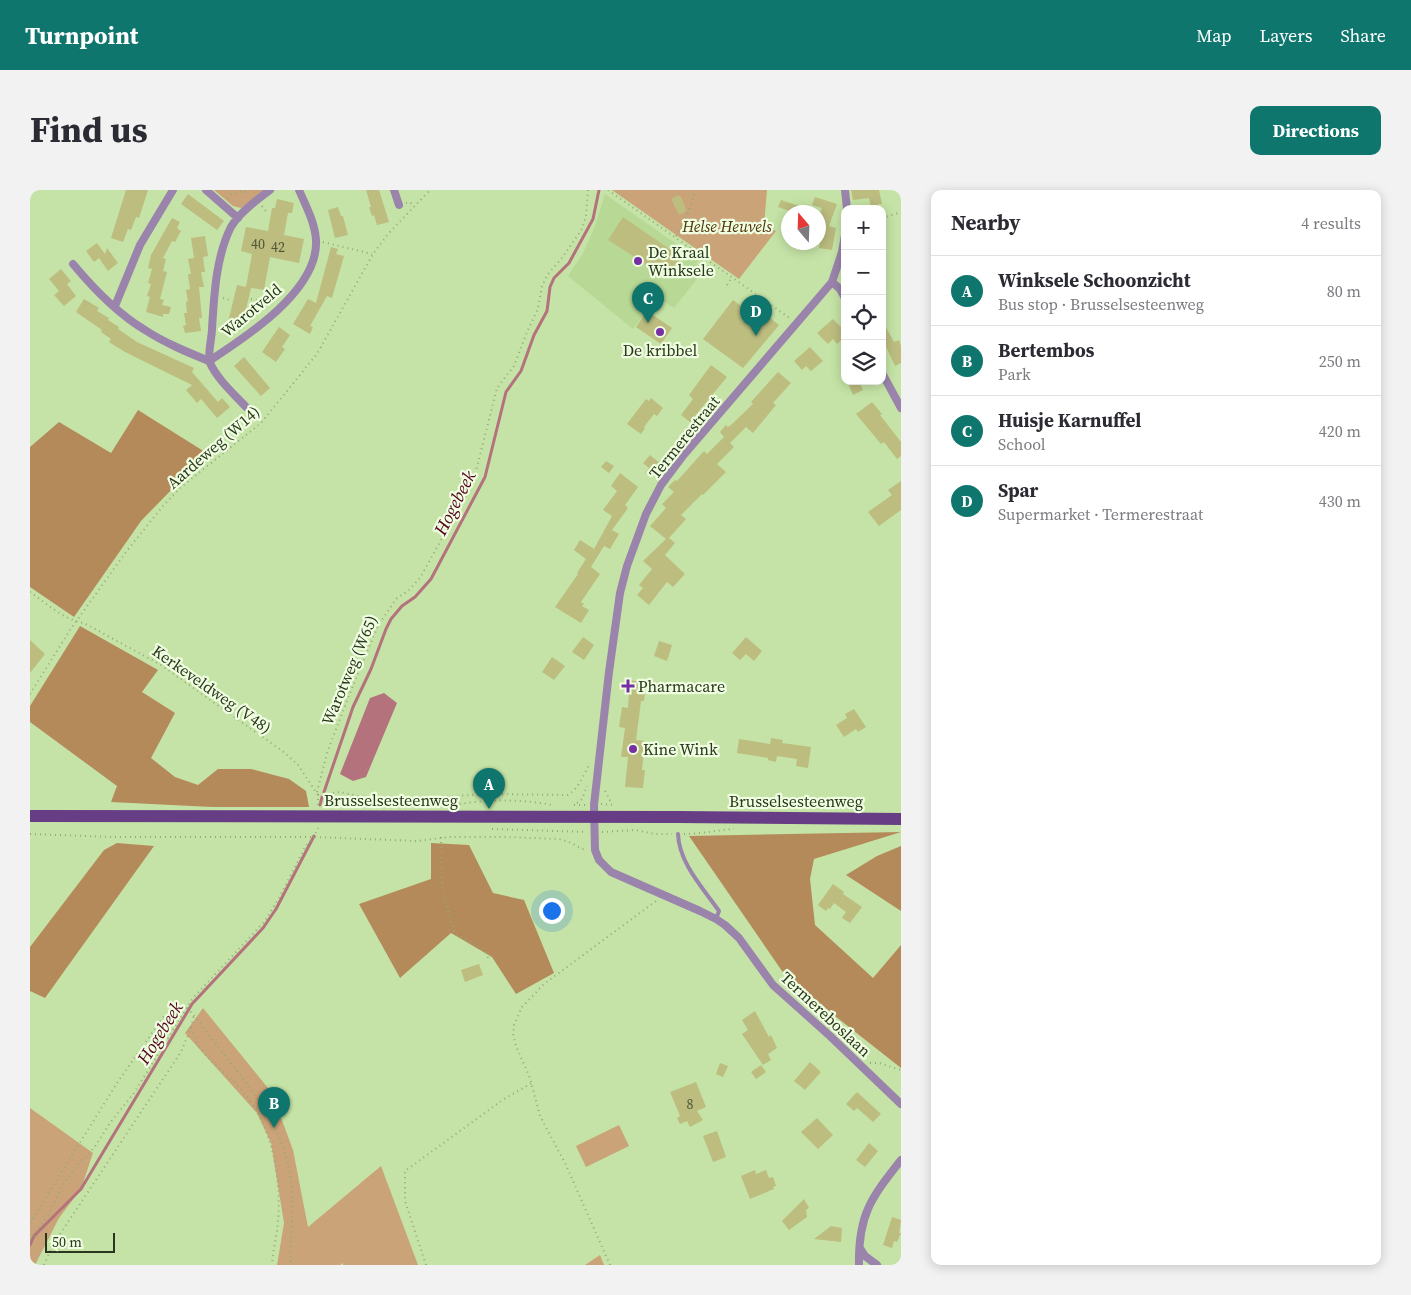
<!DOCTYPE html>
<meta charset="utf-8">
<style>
:root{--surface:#fff;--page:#f2f2f3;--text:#2b2b33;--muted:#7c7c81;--line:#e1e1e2;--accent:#0f766e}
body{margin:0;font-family:"Source Serif 4",serif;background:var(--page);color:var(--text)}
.controls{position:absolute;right:15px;top:15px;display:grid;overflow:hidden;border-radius:10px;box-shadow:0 2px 12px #0003}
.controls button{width:45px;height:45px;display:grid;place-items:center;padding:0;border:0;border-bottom:1px solid var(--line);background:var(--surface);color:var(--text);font:25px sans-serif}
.compass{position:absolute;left:751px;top:15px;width:45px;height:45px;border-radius:50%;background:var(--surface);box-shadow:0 2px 12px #0003;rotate:341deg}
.scale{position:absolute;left:15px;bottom:12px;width:70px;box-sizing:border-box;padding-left:5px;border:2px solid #2b361e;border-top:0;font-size:14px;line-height:18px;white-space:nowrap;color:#2b361e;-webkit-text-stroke:4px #effee0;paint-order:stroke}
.you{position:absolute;left:521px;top:720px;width:18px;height:18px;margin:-12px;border:4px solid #fff;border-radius:50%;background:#1a73e8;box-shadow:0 0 0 8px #1a73e833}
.badge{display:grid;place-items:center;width:32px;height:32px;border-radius:50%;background:var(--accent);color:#fff;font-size:16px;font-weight:700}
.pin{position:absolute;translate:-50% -41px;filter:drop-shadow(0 1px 2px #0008)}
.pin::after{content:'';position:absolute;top:26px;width:18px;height:15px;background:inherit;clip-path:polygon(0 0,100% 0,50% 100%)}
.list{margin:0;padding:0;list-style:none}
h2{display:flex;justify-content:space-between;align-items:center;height:65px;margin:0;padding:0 20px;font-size:21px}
h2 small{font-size:16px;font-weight:400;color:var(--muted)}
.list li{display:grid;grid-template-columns:32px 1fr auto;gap:15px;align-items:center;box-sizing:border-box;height:70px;padding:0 20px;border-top:1px solid var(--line)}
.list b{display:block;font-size:19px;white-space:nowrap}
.list p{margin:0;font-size:16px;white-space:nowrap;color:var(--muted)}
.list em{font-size:16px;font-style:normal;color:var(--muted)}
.icon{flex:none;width:28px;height:28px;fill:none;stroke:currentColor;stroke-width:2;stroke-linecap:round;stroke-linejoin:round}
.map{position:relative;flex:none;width:871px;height:1075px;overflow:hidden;border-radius:10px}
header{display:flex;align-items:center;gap:30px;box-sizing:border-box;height:70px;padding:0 25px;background:var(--accent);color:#fff}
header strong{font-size:24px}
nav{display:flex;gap:28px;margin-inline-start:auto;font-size:18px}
.intro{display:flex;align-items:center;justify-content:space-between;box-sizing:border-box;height:120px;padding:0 30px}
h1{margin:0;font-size:35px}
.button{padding:12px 22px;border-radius:10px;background:var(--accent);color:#fff;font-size:18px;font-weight:700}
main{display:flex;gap:30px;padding:0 30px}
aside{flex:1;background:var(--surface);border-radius:10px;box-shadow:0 2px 12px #0003}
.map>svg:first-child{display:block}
.built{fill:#b8d895}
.green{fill:#caa378}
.forest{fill:#b48a5a}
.water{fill:#b3727c}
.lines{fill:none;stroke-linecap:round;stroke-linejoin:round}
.stream{stroke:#b3727c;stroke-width:3}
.building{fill:#bcbd7f}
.path{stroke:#92a979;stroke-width:2;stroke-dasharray:1 4;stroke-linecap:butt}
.lane{stroke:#9a84ac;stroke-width:4}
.street{stroke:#9a84ac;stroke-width:8}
.primary{stroke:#673d85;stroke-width:12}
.poi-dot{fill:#7730a3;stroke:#effee0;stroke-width:2}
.labels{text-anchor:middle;stroke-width:4.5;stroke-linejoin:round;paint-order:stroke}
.number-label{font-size:14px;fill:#4f5836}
.park-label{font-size:16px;font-style:italic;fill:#51340c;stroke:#effee0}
.poi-label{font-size:16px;fill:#2b361e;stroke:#effee0;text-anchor:start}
.street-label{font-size:16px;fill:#2b361e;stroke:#effee0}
.water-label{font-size:18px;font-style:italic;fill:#55031f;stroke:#effee0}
</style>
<header>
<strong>Turnpoint</strong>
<nav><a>Map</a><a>Layers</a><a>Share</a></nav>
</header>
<div class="intro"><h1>Find us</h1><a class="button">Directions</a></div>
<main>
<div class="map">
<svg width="871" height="1075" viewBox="0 0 871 1075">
<rect width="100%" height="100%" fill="#c5e3a6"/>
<path class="built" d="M 575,4 L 669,70 L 666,74 L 674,80 L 644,118 L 627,107 L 603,139 L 538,86 L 552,65 L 564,39 Z"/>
<path class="green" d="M 184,0 L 236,0 L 211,18 L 203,16 Z
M 582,0 L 737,0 L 734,36 L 746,41 L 709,89 Z
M 173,818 L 242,903 L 263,960 L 278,1037 L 351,976 L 388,1075 L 313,1075 L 313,1073 L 310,1075 L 247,1075 L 254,1033 L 241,953 L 227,923 L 155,843 Z
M 0,918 L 63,963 L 51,999 L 29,1028 L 5,1075 L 0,1075 Z
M 589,935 L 599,956 L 556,977 L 546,956 Z
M 570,1065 L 574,1075 L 555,1075 Z"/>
<path class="forest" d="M 108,220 L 183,267 L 147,294 L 111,331 L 44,427 L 0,397 L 0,257 L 29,232 L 81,263 Z
M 50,436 L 128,480 L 112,502 L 145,523 L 121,568 L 145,587 L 168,595 L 188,579 L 221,579 L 259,589 L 276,601 L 279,617 L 182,617 L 81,612 L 87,596 L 0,532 L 0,516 Z
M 871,642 L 784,669 L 780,689 L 785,735 L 843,788 L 871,755 L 871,878 L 805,826 L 752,781 L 659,646 Z
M 87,653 L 124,656 L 15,808 L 0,801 L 0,757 L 74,660 Z
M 401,653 L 439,655 L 463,703 L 494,710 L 524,783 L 486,804 L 462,767 L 421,743 L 370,788 L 329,714 L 401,689 Z
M 871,656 L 871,721 L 816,685 L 847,666 Z"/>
<path class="water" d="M 354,503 L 367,513 L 336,587 L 323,591 L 310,584 L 340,508 Z"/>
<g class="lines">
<path class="stream" d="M 294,602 L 323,517 L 341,479 L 356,439 L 361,429 L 372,416 L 385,407 L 401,389 L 455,287 L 476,202 L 491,181 L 504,145 L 517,121 L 520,97 L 524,88 L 539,73 L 563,29 L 569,0
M 290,615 L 292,607
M 0,1055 L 4,1046 L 51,999 L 162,814 L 233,738 L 246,719 L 284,646"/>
</g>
<path class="building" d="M 96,0 L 118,0 L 109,28 L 106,27 L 101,40 L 98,39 L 93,52 L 81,48 Z
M 336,0 L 349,0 L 359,32 L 347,35 L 344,25 L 342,26 L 339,17 L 341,17 Z
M 821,0 L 849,0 L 852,14 L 848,14 L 849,17 L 841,18 L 839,8 L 823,10 Z
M 158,4 L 194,31 L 187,40 L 151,14 Z
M 648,5 L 651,7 L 656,19 L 655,22 L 649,25 L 641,9 Z
M 785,7 L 807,14 L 799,36 L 806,38 L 802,60 L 789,58 L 791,47 L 788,46 L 790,32 L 788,28 L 792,18 L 782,15 Z
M 247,9 L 264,13 L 262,23 L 258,23 L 254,45 L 274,49 L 269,73 L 240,67 L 234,100 L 216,97 L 222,64 L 211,61 L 216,37 L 238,41 L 242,18 L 245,18 Z
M 751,10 L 784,21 L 784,22 L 763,22 L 748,17 Z
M 308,17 L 311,26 L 313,26 L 318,45 L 305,48 L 298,20 Z
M 593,27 L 651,67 L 636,87 L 578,50 Z
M 142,28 L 150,32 L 147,38 L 151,41 L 145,52 L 142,51 L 133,68 L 136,69 L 133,81 L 137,82 L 130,109 L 134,110 L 132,115 L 141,117 L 139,124 L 133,124 L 133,127 L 116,122 L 120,107 L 117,106 L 121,94 L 118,93 L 122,79 L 118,78 L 121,65 Z
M 175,46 L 178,66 L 173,67 L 175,82 L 171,82 L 174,97 L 169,97 L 172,128 L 169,128 L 171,141 L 155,143 L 153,136 L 156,135 L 154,123 L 157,123 L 156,112 L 158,111 L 156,100 L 160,99 L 158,84 L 161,84 L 158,69 L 164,68 L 161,48 Z
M 67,53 L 75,64 L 77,58 L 88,73 L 78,81 L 69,68 L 64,72 L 56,61 Z
M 301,57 L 308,59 L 306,64 L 314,66 L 302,108 L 297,106 L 280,136 L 283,137 L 280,144 L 263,134 L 278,109 L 286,113 Z
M 31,79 L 41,91 L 37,94 L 46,106 L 34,116 L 24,105 L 29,101 L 19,89 Z
M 207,95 L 221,98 L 212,136 L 198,132 Z
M 54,109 L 69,118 L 67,121 L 79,128 L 78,130 L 89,137 L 88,139 L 107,152 L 164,178 L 162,182 L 188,212 L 192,208 L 200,217 L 187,228 L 171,209 L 167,213 L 156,200 L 162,195 L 95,162 L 79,152 L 81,149 L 71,142 L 72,140 L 46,122 Z
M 703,110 L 718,121 L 712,130 L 724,139 L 735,124 L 749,135 L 713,178 L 673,149 Z
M 617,121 L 642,138 L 631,154 L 606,137 Z
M 803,129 L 815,141 L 815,147 L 807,154 L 803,149 L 798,154 L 787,143 Z
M 852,130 L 864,152 L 869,150 L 871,156 L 871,173 L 865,176 L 852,148 Z
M 249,137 L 260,145 L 252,157 L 255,159 L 246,172 L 232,162 Z
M 780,157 L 793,171 L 781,181 L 776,176 L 772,180 L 764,171 Z
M 214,167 L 240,198 L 231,206 L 204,176 Z
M 681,175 L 697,187 L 660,232 L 651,225 L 663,209 L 659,205 Z
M 748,182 L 761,193 L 743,213 L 746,215 L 723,243 L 716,237 L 700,253 L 704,257 L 687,274 L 696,282 L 673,305 L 672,304 L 651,325 L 656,329 L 639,348 L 645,353 L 635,365 L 655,384 L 643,397 L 637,392 L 619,415 L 607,405 L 613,398 L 609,395 L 622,379 L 613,371 L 636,349 L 620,336 L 636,318 L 632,314 L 644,302 L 638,297 L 645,290 L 647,291 L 674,261 L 677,264 L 694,247 L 690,242 L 696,235 L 698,237 L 702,234 L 723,214 L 721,212 Z
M 817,191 L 829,191 L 833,200 L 823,205 Z
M 621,208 L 633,218 L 627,226 L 624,224 L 614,237 L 615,238 L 611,244 L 597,234 L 616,209 L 619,211 Z
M 842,212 L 852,224 L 850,225 L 871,252 L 871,266 L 867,269 L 854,252 L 851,254 L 826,224 Z
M 620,265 L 631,274 L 621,287 L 615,283 L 619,278 L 613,273 Z
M 576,271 L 584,276 L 579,283 L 571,277 Z
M 590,283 L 608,297 L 595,315 L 598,318 L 582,340 L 589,344 L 580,359 L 574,356 L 561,377 L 570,384 L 551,412 L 554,414 L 552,416 L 559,420 L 551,433 L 525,417 L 548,384 L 547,383 L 556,369 L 544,360 L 550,350 L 564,359 L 582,326 L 573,320 L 587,301 L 581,296 Z
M 871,291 L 871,320 L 849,336 L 838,322 L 862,305 L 858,300 Z
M 553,447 L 564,455 L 554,470 L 542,462 Z
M 716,447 L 732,461 L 724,471 L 716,464 L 710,470 L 702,463 Z
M 0,450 L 15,464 L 0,483 Z
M 629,451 L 642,455 L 637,471 L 624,466 Z
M 522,467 L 535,476 L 524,490 L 512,482 Z
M 596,490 L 616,492 L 614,511 L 611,511 L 606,550 L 615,551 L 612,580 L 615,580 L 613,598 L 595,597 L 598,567 L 591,567 L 595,538 L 589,537 L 592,517 L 598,518 L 599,503 L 595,502 Z
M 824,519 L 836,537 L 828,542 L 826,539 L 814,547 L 806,535 L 817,528 L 815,524 Z
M 741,548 L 753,550 L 752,553 L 781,557 L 778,578 L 766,576 L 767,569 L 747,566 L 746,572 L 738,570 L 738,568 L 707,563 L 709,549 L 740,554 Z
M 803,694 L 814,702 L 813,704 L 832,717 L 820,733 L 812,728 L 816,722 L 804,713 L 800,719 L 798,718 L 796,721 L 788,715 Z
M 449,774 L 453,785 L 435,792 L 431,780 Z
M 725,821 L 739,847 L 741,845 L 747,858 L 738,864 L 741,870 L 733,875 L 712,844 L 718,840 L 712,830 Z
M 780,872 L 791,882 L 775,900 L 764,891 Z
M 690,873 L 698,876 L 693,887 L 686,884 Z
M 731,875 L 736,882 L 726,889 L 721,882 Z
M 666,892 L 676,917 L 667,921 L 673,930 L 660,937 L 657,931 L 650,934 L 647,928 L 650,926 L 640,902 Z
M 827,902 L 851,924 L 843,932 L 827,918 L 824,921 L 816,914 Z
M 787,928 L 803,945 L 788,959 L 771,942 Z
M 687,941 L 696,967 L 683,972 L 673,946 Z
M 839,953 L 848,961 L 835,977 L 826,970 Z
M 725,980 L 726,984 L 736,980 L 739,988 L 743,987 L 746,996 L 743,997 L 744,999 L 720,1009 L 711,986 Z
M 774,1009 L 779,1018 L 776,1020 L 777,1027 L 759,1040 L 752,1031 Z
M 862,1027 L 871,1030 L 869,1043 L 871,1043 L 867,1052 L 864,1051 L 862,1058 L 853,1055 Z
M 801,1036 L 812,1038 L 811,1052 L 784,1049 Z"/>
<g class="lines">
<path class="path" d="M 578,0 L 761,129
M 198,9 L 201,4 L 210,1 L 215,2 L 216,0
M 376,13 L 379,12 L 384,15
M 232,16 L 238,24
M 852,28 L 871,22
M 646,46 L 659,21 L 665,0
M 293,52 L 342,64
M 697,95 L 702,87
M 193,108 L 200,110
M 221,109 L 243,114
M 0,402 C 16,413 34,430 54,433 L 131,475 L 255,563 L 268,575 L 288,605
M 0,504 L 40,440 L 96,362 L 133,316 L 150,298 L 231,233 L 287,164 L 343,64 L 358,44 L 400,0
M 575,601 L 582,614
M 287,602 L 298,560 L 322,498 L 348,436 L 366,409 L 379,400 L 390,388 L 435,307 L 446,281 L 467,198 L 484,176 L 497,142 L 508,119 L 512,96 L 518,84 L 532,68 L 552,39 L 556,26 L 558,0
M 288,605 L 310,602 L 328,606 L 351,608 L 395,608 L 456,604 L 538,605 C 549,598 554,584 560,573
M 547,613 L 552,609 L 557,596
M 571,614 L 584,615
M 288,615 L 288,605
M 425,615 C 454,609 492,609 522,615
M 544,615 L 557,615
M 462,639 L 557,642
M 572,642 L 606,640 L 625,644 L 642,644
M 0,644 L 83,647 L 284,647 L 387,651 L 419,647 L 476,647 L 529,649 L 539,652 L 553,659 L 557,660
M 654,644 C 671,644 687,640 704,639
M 411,647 L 412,699 L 425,744 L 454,759 L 459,770
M 157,818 C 169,830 178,844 188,857 C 222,900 254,935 261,992 C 265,1019 259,1047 261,1075
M 161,838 C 164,844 166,851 169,856 C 180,874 201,886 214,903 C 244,939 253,995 247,1041 C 245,1052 243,1063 242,1075
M 840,873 L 849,873 L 871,880
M 0,1033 L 87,893 L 134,826 L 157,818
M 0,1050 L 19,1024 L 32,996 L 49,973 L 64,958 L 80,933 L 104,903 L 163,808 L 235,731 L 249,708 L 275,657 L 284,647 L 288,638
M 14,1075 L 24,1053 L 151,862 L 161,838 L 164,825
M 396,1075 L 375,1011 L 375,981 L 474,909 L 502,893
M 580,1075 L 536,975 L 510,926 L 500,888 L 486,856 L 483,844 L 484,835 L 492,817 L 514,794 L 626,711"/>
<path class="lane" d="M 648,644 C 649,673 673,698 689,721 L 686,729"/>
<path class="street" d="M 176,0 L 208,28
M 364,0 L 369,15
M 815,0 L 817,19
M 815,45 L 812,62 L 802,92 L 652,267 L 631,295 L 616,324 L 597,376 L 590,403 L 579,482 L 564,615 L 565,660 L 569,670 L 581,682 L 670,721 L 686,729 L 695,735 L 709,748 L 743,795 L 800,846 L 871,914
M 43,74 C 63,98 88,124 115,140 C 135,153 157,162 179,171 C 216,147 289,100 286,50 C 285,33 276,16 269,0
M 802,92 L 810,99 L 815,108
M 85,116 L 110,55 L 143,0
M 852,183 L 871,218
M 216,217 C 204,204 188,190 180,173 C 177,167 182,147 182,139 C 184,106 186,66 201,37 C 210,22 227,10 240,0
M 830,1058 L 835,1066 L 847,1075
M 829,1075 C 828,1025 841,1008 871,970"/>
<path class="primary" d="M 0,626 L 648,627 L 871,629"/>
</g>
<g class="poi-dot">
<circle cx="608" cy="71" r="5"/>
<circle cx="630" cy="142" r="5"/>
<path d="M595.5 488.5h5v5h5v5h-5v5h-5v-5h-5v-5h5z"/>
<circle cx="603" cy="559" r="5"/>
</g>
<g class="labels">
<g class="number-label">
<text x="228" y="59">40</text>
<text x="248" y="62">42</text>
<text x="660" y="919">8</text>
</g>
<g class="park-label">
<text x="697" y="42">Helse Heuvels</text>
</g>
<g class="poi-label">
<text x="618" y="68">De Kraal<tspan x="618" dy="18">Winksele</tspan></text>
<text x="630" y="166" text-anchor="middle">De kribbel</text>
<text x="608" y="502">Pharmacare</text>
<text x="613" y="565">Kine Wink</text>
</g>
<g class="street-label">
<text transform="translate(221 120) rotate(-40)" y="6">Warotveld</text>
<text transform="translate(654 247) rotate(-51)" y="6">Termerestraat</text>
<text transform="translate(183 257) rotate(-41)" y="6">Aardeweg (W14)</text>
<text transform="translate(319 480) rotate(-67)" y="6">Warotweg (W65)</text>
<text transform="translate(182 499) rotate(35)" y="6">Kerkeveldweg (V48)</text>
<text x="361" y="616">Brusselsesteenweg</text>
<text x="766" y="617">Brusselsesteenweg</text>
<text transform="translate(796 824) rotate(43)" y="6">Termereboslaan</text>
</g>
<g class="water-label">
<text transform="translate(425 313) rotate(-63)" y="6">Hogebeek</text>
<text transform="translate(130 843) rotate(-58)" y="6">Hogebeek</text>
</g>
</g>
</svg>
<div class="controls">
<button>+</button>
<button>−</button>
<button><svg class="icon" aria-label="locate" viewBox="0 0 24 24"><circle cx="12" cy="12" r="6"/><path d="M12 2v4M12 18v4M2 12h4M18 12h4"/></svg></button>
<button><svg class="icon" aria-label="layers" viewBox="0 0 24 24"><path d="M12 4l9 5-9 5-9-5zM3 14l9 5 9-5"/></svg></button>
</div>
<svg class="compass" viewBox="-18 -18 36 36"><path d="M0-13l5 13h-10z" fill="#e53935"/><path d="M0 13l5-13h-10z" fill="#7c7c81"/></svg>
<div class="scale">50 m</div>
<div class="you"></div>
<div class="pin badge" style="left:459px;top:619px">A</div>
<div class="pin badge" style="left:244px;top:938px">B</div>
<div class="pin badge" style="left:618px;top:133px">C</div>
<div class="pin badge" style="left:726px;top:146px">D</div>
</div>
<aside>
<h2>Nearby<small>4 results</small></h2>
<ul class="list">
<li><span class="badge">A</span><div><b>Winksele Schoonzicht</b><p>Bus stop · Brusselsesteenweg</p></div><em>80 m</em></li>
<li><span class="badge">B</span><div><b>Bertembos</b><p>Park</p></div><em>250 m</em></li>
<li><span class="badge">C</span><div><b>Huisje Karnuffel</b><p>School</p></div><em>420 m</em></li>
<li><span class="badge">D</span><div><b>Spar</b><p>Supermarket · Termerestraat</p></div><em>430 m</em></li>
</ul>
</aside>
</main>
